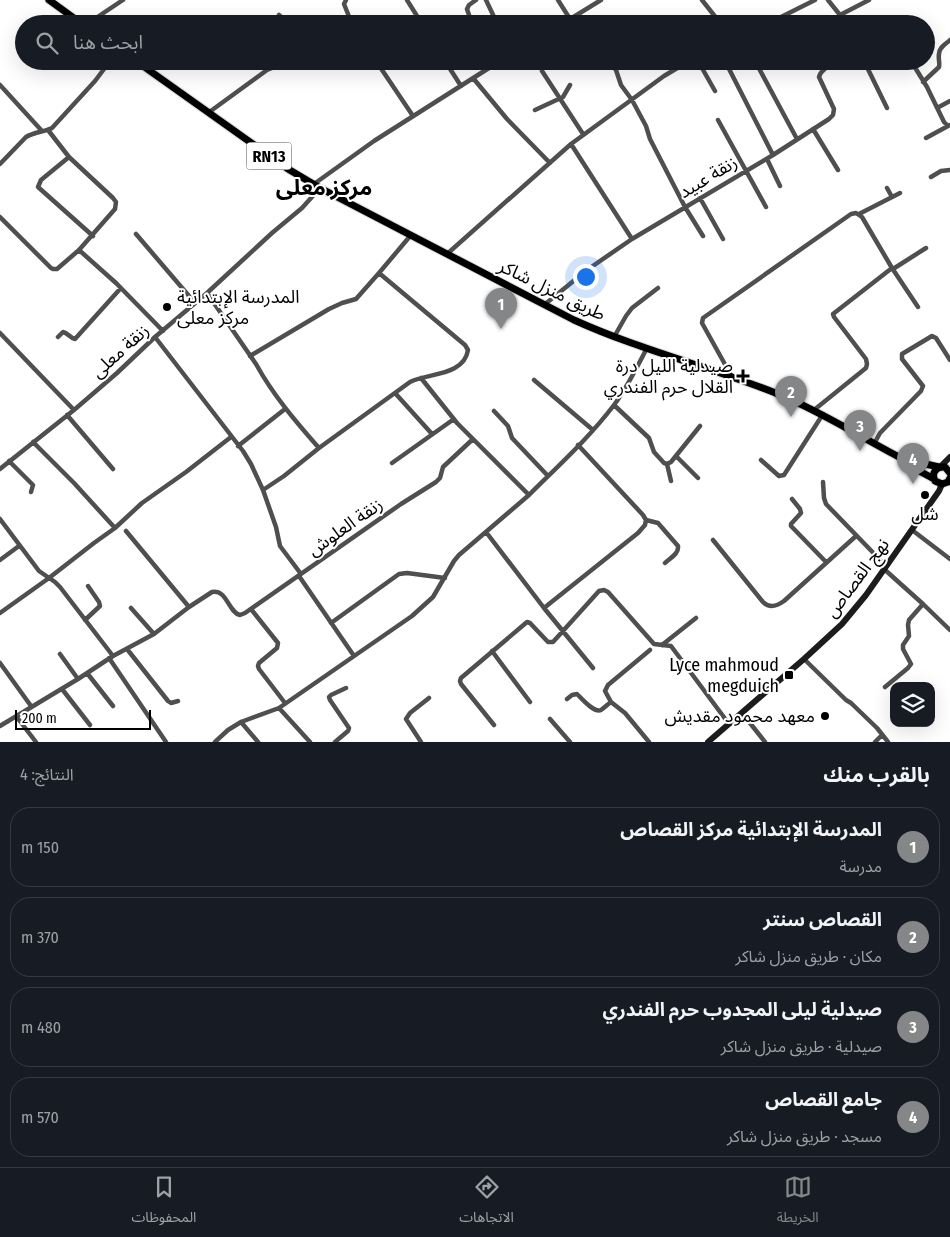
<!DOCTYPE html>
<html lang="ar">
<meta charset="utf-8">
<style>
:root{--surface:#171b24;--page:#242831;--text:#f1f3f6;--muted:#9ea1a6;--line:#363941;--accent:#858687}
body{margin:0;font-family:"Fira Sans Condensed","Noto Sans Arabic",sans-serif;background:var(--page);color:var(--text);direction:rtl}
.controls{position:absolute;right:15px;bottom:15px;display:grid;overflow:hidden;border-radius:10px;box-shadow:0 5px 20px #0002}
.controls button{width:45px;height:45px;display:grid;place-items:center;padding:0;border:0;border-bottom:1px solid var(--line);background:var(--surface);color:var(--text);font:25px sans-serif}
.scale{position:absolute;left:15px;bottom:12px;width:136px;box-sizing:border-box;padding-left:5px;border:2px solid #000;border-top:0;font-size:14px;line-height:18px;white-space:nowrap;color:#000;-webkit-text-stroke:4px #fff;paint-order:stroke}
.you{position:absolute;left:585px;top:276px;width:18px;height:18px;margin:-12px;border:4px solid #fff;border-radius:50%;background:#1a73e8;box-shadow:0 0 0 8px #1a73e833}
.badge{display:grid;place-items:center;width:32px;height:32px;border-radius:50%;background:var(--accent);color:#fff;font-size:16px;font-weight:700}
.pin{position:absolute;translate:-50% -41px;filter:drop-shadow(0 1px 2px #0008)}
.pin::after{content:'';position:absolute;top:26px;width:18px;height:15px;background:inherit;clip-path:polygon(0 0,100% 0,50% 100%)}
.list{margin:0;padding:0;list-style:none}
h2{display:flex;justify-content:space-between;align-items:center;height:65px;margin:0;padding:0 20px;font-size:21px}
h2 small{font-size:16px;font-weight:400;color:var(--muted)}
.list li{display:grid;grid-template-columns:32px 1fr auto;gap:15px;align-items:center;box-sizing:border-box;height:80px;margin:0 10px 10px;padding:0 10px;border:1px solid var(--line);border-radius:20px}
.list b{display:block;font-size:19px;white-space:nowrap}
.list p{margin:0;font-size:16px;white-space:nowrap;color:var(--muted)}
.list em{font-size:16px;font-style:normal;color:var(--muted)}
.icon{flex:none;width:28px;height:28px;fill:none;stroke:currentColor;stroke-width:2;stroke-linecap:round;stroke-linejoin:round}
.map{position:relative;flex:none;width:950px;height:742px;overflow:hidden;direction:ltr}
.search{position:absolute;background:var(--surface);box-shadow:0 5px 20px #0002;left:15px;right:15px;top:15px;height:55px;display:flex;align-items:center;gap:12px;box-sizing:border-box;padding:0 18px;border-radius:28px;color:var(--muted);font-size:19px}
.sheet{height:425px;background:var(--surface)}
nav{display:flex;justify-content:space-around;align-items:center;box-sizing:border-box;height:70px;border-top:1px solid var(--line);background:var(--surface);font-size:14px;color:var(--muted)}
nav a{display:grid;justify-items:center;gap:2px}
nav .on{color:var(--accent)}
.map>svg:first-child{display:block}
.lines{fill:none;stroke-linecap:round;stroke-linejoin:round}
.primary-casing{stroke:#dbdbdb;stroke-width:9}
.street{stroke:#4f4f4f;stroke-width:4.5}
.secondary{stroke:#1c1c1c;stroke-width:6}
.primary{stroke:#000;stroke-width:7}
.poi-dot{fill:#000;stroke:#fff;stroke-width:2}
.labels{text-anchor:middle;stroke-width:4;stroke-linejoin:round;paint-order:stroke}
.shield{fill:#fff;stroke:#4c4c4c;stroke-width:1}
.shield-label{font-size:16px;font-weight:bold;fill:#000}
.street-label{font-size:18px;fill:#000;stroke:#fff}
.poi-label{font-size:18px;fill:#000;stroke:#fff;text-anchor:end}
.district-label{font-size:22px;font-weight:bold;fill:#000;stroke:#fff}
</style>
<div class="map">
<svg width="950" height="742" viewBox="0 0 950 742">
<rect width="100%" height="100%" fill="#fff"/>
<g class="lines">
<g class="primary-casing">
<path id="primary" d="M 49,0 L 82,24
M 136,61 L 288,169 L 320,188 L 574,320 C 640,350 711,367 778,394 C 820,411 859,436 899,457 L 912,467 L 934,479
M 903,459 L 939,467
M 950,473 L 945,467 C 936,466 931,473 935,481 L 942,484 L 948,482 L 950,478"/>
</g>
<path class="street" d="M 346,0 L 344,4 L 350,19 L 350,23 L 348,24
M 407,0 L 422,24
M 486,0 L 495,19
M 558,0 L 570,19
M 702,0 L 721,24
M 828,0 L 840,15
M 279,15 L 285,20 L 286,24
M 87,24 L 123,0
M 472,24 L 467,9 L 469,5 L 476,0
M 562,24 L 601,0
M 767,24 L 815,0
M 846,24 L 840,15 L 869,0
M 376,61 L 413,116
M 445,61 L 461,86
M 609,61 L 616,70 L 621,85 L 632,100 L 646,126 L 650,139 L 685,207 L 703,236
M 698,61 L 715,91
M 755,61 L 797,139
M 864,61 L 887,108
M 911,61 L 927,87 L 944,122 L 948,126 L 950,125
M 726,63 L 773,155
M 542,71 L 583,134
M 473,78 L 507,119 L 550,163
M 923,82 L 939,67 C 940,62 938,59 939,54 C 939,47 946,44 950,40
M 0,85 L 42,131
M 937,108 L 950,101
M 535,110 L 563,97 L 570,85
M 208,113 L 267,70 L 289,61
M 718,120 L 766,207
M 813,129 L 838,170
M 926,138 L 948,126
M 571,144 L 632,239
M 69,157 L 41,180 L 38,187 L 93,236
M 767,159 L 780,186
M 0,164 L 26,137 C 34,132 44,132 52,128 L 95,81 L 110,61
M 931,177 L 941,171 L 950,170
M 314,184 L 374,141 L 500,61
M 887,188 L 892,197
M 700,198 L 723,239
M 859,214 L 900,193
M 0,217 L 51,268 L 53,269 L 57,269 L 79,250 L 115,209 L 116,202 L 113,198 L 69,157 L 48,130
M 136,234 L 195,303
M 79,250 L 116,283 L 163,331
M 447,254 L 571,144 L 664,76 L 689,61
M 893,269 L 926,248
M 207,293 L 256,364 C 273,395 296,422 319,448
M 544,305 L 587,270 L 632,239 L 773,155 L 829,119 L 833,115 L 834,109 L 819,77 C 821,69 831,65 838,61
M 0,333 L 74,410
M 58,337 L 63,332 C 68,333 70,338 75,339 L 120,289
M 155,337 L 243,451 L 251,464 L 263,490 L 284,476 L 319,448 L 410,382 C 428,373 464,376 468,350 L 465,345 L 379,273
M 614,337 L 626,316 L 632,308 L 658,288
M 250,356 L 329,309 L 342,303 L 356,299 L 379,273 L 411,235
M 732,377 L 702,323 L 703,318 L 851,214 L 856,213 L 862,217 L 892,268 L 918,307
M 421,378 L 457,423 L 473,439
M 534,380 L 593,430
M 395,393 L 432,434
M 614,405 L 649,438 L 654,452 L 664,463 L 667,464 L 671,481
M 814,410 L 866,368 L 867,364 L 866,359 L 834,317 L 833,314 L 892,268
M 494,411 L 508,426 L 512,438 L 548,476
M 67,415 L 113,469
M 33,442 L 74,483 L 115,528
M 874,444 L 880,433 L 921,391 L 923,386 L 902,359 L 902,354 L 932,336 L 936,338 L 950,360
M 578,445 L 643,515 L 646,520
M 238,446 L 285,409
M 676,456 L 698,478
M 761,460 L 779,476 L 784,475 L 823,414
M 9,461 L 33,485 L 31,492
M 392,463 L 454,419
M 667,464 L 671,462 L 700,426
M 0,469 L 74,410 L 117,373 L 155,337 L 207,293 L 272,233 L 302,208 L 320,188
M 823,482 L 824,498 L 826,504 L 886,566
M 263,490 L 276,527 L 280,546 L 301,574
M 792,499 L 800,509 L 801,513 L 791,524 L 791,526 L 826,562
M 0,519 L 39,571 L 55,582 L 60,587 L 113,656
M 646,520 L 658,523 L 678,546 C 679,554 670,558 665,563
M 912,530 L 950,559
M 126,531 L 189,607
M 486,532 L 544,608 L 593,668
M 713,540 L 763,602 C 770,609 777,606 784,601 L 856,536
M 0,560 L 19,546
M 884,569 L 923,604 L 950,630
M 299,576 L 354,656
M 131,608 L 154,634
M 544,608 L 638,533 L 645,525 L 646,520
M 251,609 L 278,643 L 277,648 L 259,663 L 258,666 L 259,669 L 285,703
M 0,613 L 49,578 L 94,543 L 115,528 L 142,503 L 186,472 L 231,437
M 85,620 L 100,606 L 99,602 L 88,586
M 331,623 L 399,574 L 407,573 L 445,578
M 662,645 L 696,618
M 127,649 L 168,701 L 171,703 L 178,701
M 492,651 L 530,702
M 60,654 L 78,679
M 109,658 L 166,742
M 804,659 L 846,700 L 851,703 L 877,728 L 888,742
M 0,663 L 31,706
M 87,673 L 113,706
M 885,687 L 908,668 L 911,664 L 903,649 L 903,645 L 909,636 L 908,625 L 909,620 L 923,604
M 62,689 L 90,725
M 567,699 L 572,695 L 577,694 C 582,699 594,713 601,710 C 604,708 608,704 611,702
M 279,708 L 310,742
M 742,713 L 765,742
M 16,716 L 36,742
M 550,719 L 570,742
M 241,722 L 258,742
M 494,725 L 461,684 L 460,681 L 461,678 L 527,622 L 530,623 L 548,642 L 553,642 L 599,591 L 604,590 L 608,592 L 654,644 L 671,646 L 729,724
M 0,726 L 78,679 L 113,656 L 154,634 L 189,607 L 212,592 C 227,589 228,612 240,615 L 245,613 L 401,504 L 436,482 L 440,478 L 443,467 L 473,439 L 529,495 C 558,466 589,438 614,405 C 627,388 637,367 647,348
M 215,742 L 228,730 L 241,722 L 279,708 L 412,616 L 433,597 L 454,561 L 459,555 L 529,495
M 335,742 L 348,731 L 349,728 L 330,700 L 329,697 L 331,695 L 346,688
M 421,742 L 406,719 L 410,713 L 429,698
M 649,742 L 625,713 L 611,702 L 605,691 L 608,685 L 650,650
M 875,742 L 882,735"/>
<path class="secondary" d="M 940,467 L 950,457
M 708,742 L 804,659 L 842,624 L 866,595 L 939,491 L 942,484"/>
<use href="#primary" class="primary"/>
</g>
<g class="poi-dot">
<circle cx="167" cy="307" r="5"/>
<path d="M740.5 368.5h5v5h5v5h-5v5h-5v-5h-5v-5h5z"/>
<circle cx="925" cy="495" r="5"/>
<rect x="784" y="670" width="10" height="10" rx="2.5"/>
<circle cx="825" cy="716" r="5"/>
</g>
<g class="labels">
<rect class="shield" x="246.5" y="142.5" width="45" height="27" rx="4"/>
<g class="shield-label">
<text x="269" y="162">RN13</text>
</g>
<g class="street-label">
<text transform="translate(708 177) rotate(-31)" y="6">زنقة عبيد</text>
<text transform="translate(552 290) rotate(26)" y="6">طريق منزل شاكر</text>
<text transform="translate(120 351) rotate(-42)" y="6">زنقة معلى</text>
<text transform="translate(345 527) rotate(-35)" y="6">زنقة العلوش</text>
<text transform="translate(857 578) rotate(-53)" y="6">نهج القصاص</text>
</g>
<g class="poi-label">
<text x="177" y="303" text-anchor="start">المدرسة الإبتدائية<tspan x="177" dy="21">مركز معلى</tspan></text>
<text x="733" y="372">صيدلية الليل درة<tspan x="733" dy="21">القلال حرم الفندري</tspan></text>
<text x="925" y="520" text-anchor="middle">شل</text>
<text x="779" y="671">Lyce mahmoud<tspan x="779" dy="21">megduich</tspan></text>
<text x="815" y="722">معهد محمود مقديش</text>
</g>
<g class="district-label">
<text x="324" y="195">مركز معلى</text>
</g>
</g>
</svg>
<div class="controls">
<button><svg class="icon" aria-label="layers" viewBox="0 0 24 24"><path d="M12 4l9 5-9 5-9-5zM3 14l9 5 9-5"/></svg></button>
</div>
<div class="scale">200 m</div>
<div class="you"></div>
<div class="pin badge" style="left:501px;top:329px">1</div>
<div class="pin badge" style="left:791px;top:417px">2</div>
<div class="pin badge" style="left:860px;top:451px">3</div>
<div class="pin badge" style="left:913px;top:484px">4</div>
<div class="search"><svg class="icon" aria-label="search" viewBox="0 0 24 24"><circle cx="10" cy="10" r="6"/><path d="M15 15l6 6"/></svg>ابحث هنا</div>
</div>
<section class="sheet">
<h2>بالقرب منك<small>النتائج: 4</small></h2>
<ul class="list">
<li><span class="badge">1</span><div><b>المدرسة الإبتدائية مركز القصاص</b><p>مدرسة</p></div><em>150 m</em></li>
<li><span class="badge">2</span><div><b>القصاص سنتر</b><p>مكان · طريق منزل شاكر</p></div><em>370 m</em></li>
<li><span class="badge">3</span><div><b>صيدلية ليلى المجدوب حرم الفندري</b><p>صيدلية · طريق منزل شاكر</p></div><em>480 m</em></li>
<li><span class="badge">4</span><div><b>جامع القصاص</b><p>مسجد · طريق منزل شاكر</p></div><em>570 m</em></li>
</ul>
</section>
<nav>
<a class="on"><svg class="icon" aria-label="map" viewBox="0 0 24 24"><path d="M3 6l6-2 6 2 6-2v14l-6 2-6-2-6 2zM9 4v14M15 6v14"/></svg>الخريطة</a>
<a><svg class="icon" aria-label="directions" viewBox="0 0 24 24"><path d="M12 3l9 9-9 9-9-9zM9 14v-3h6M13 9l2 2-2 2"/></svg>الاتجاهات</a>
<a><svg class="icon" aria-label="saved" viewBox="0 0 24 24"><path d="M7 4h10v16l-5-4-5 4z"/></svg>المحفوظات</a>
</nav>
